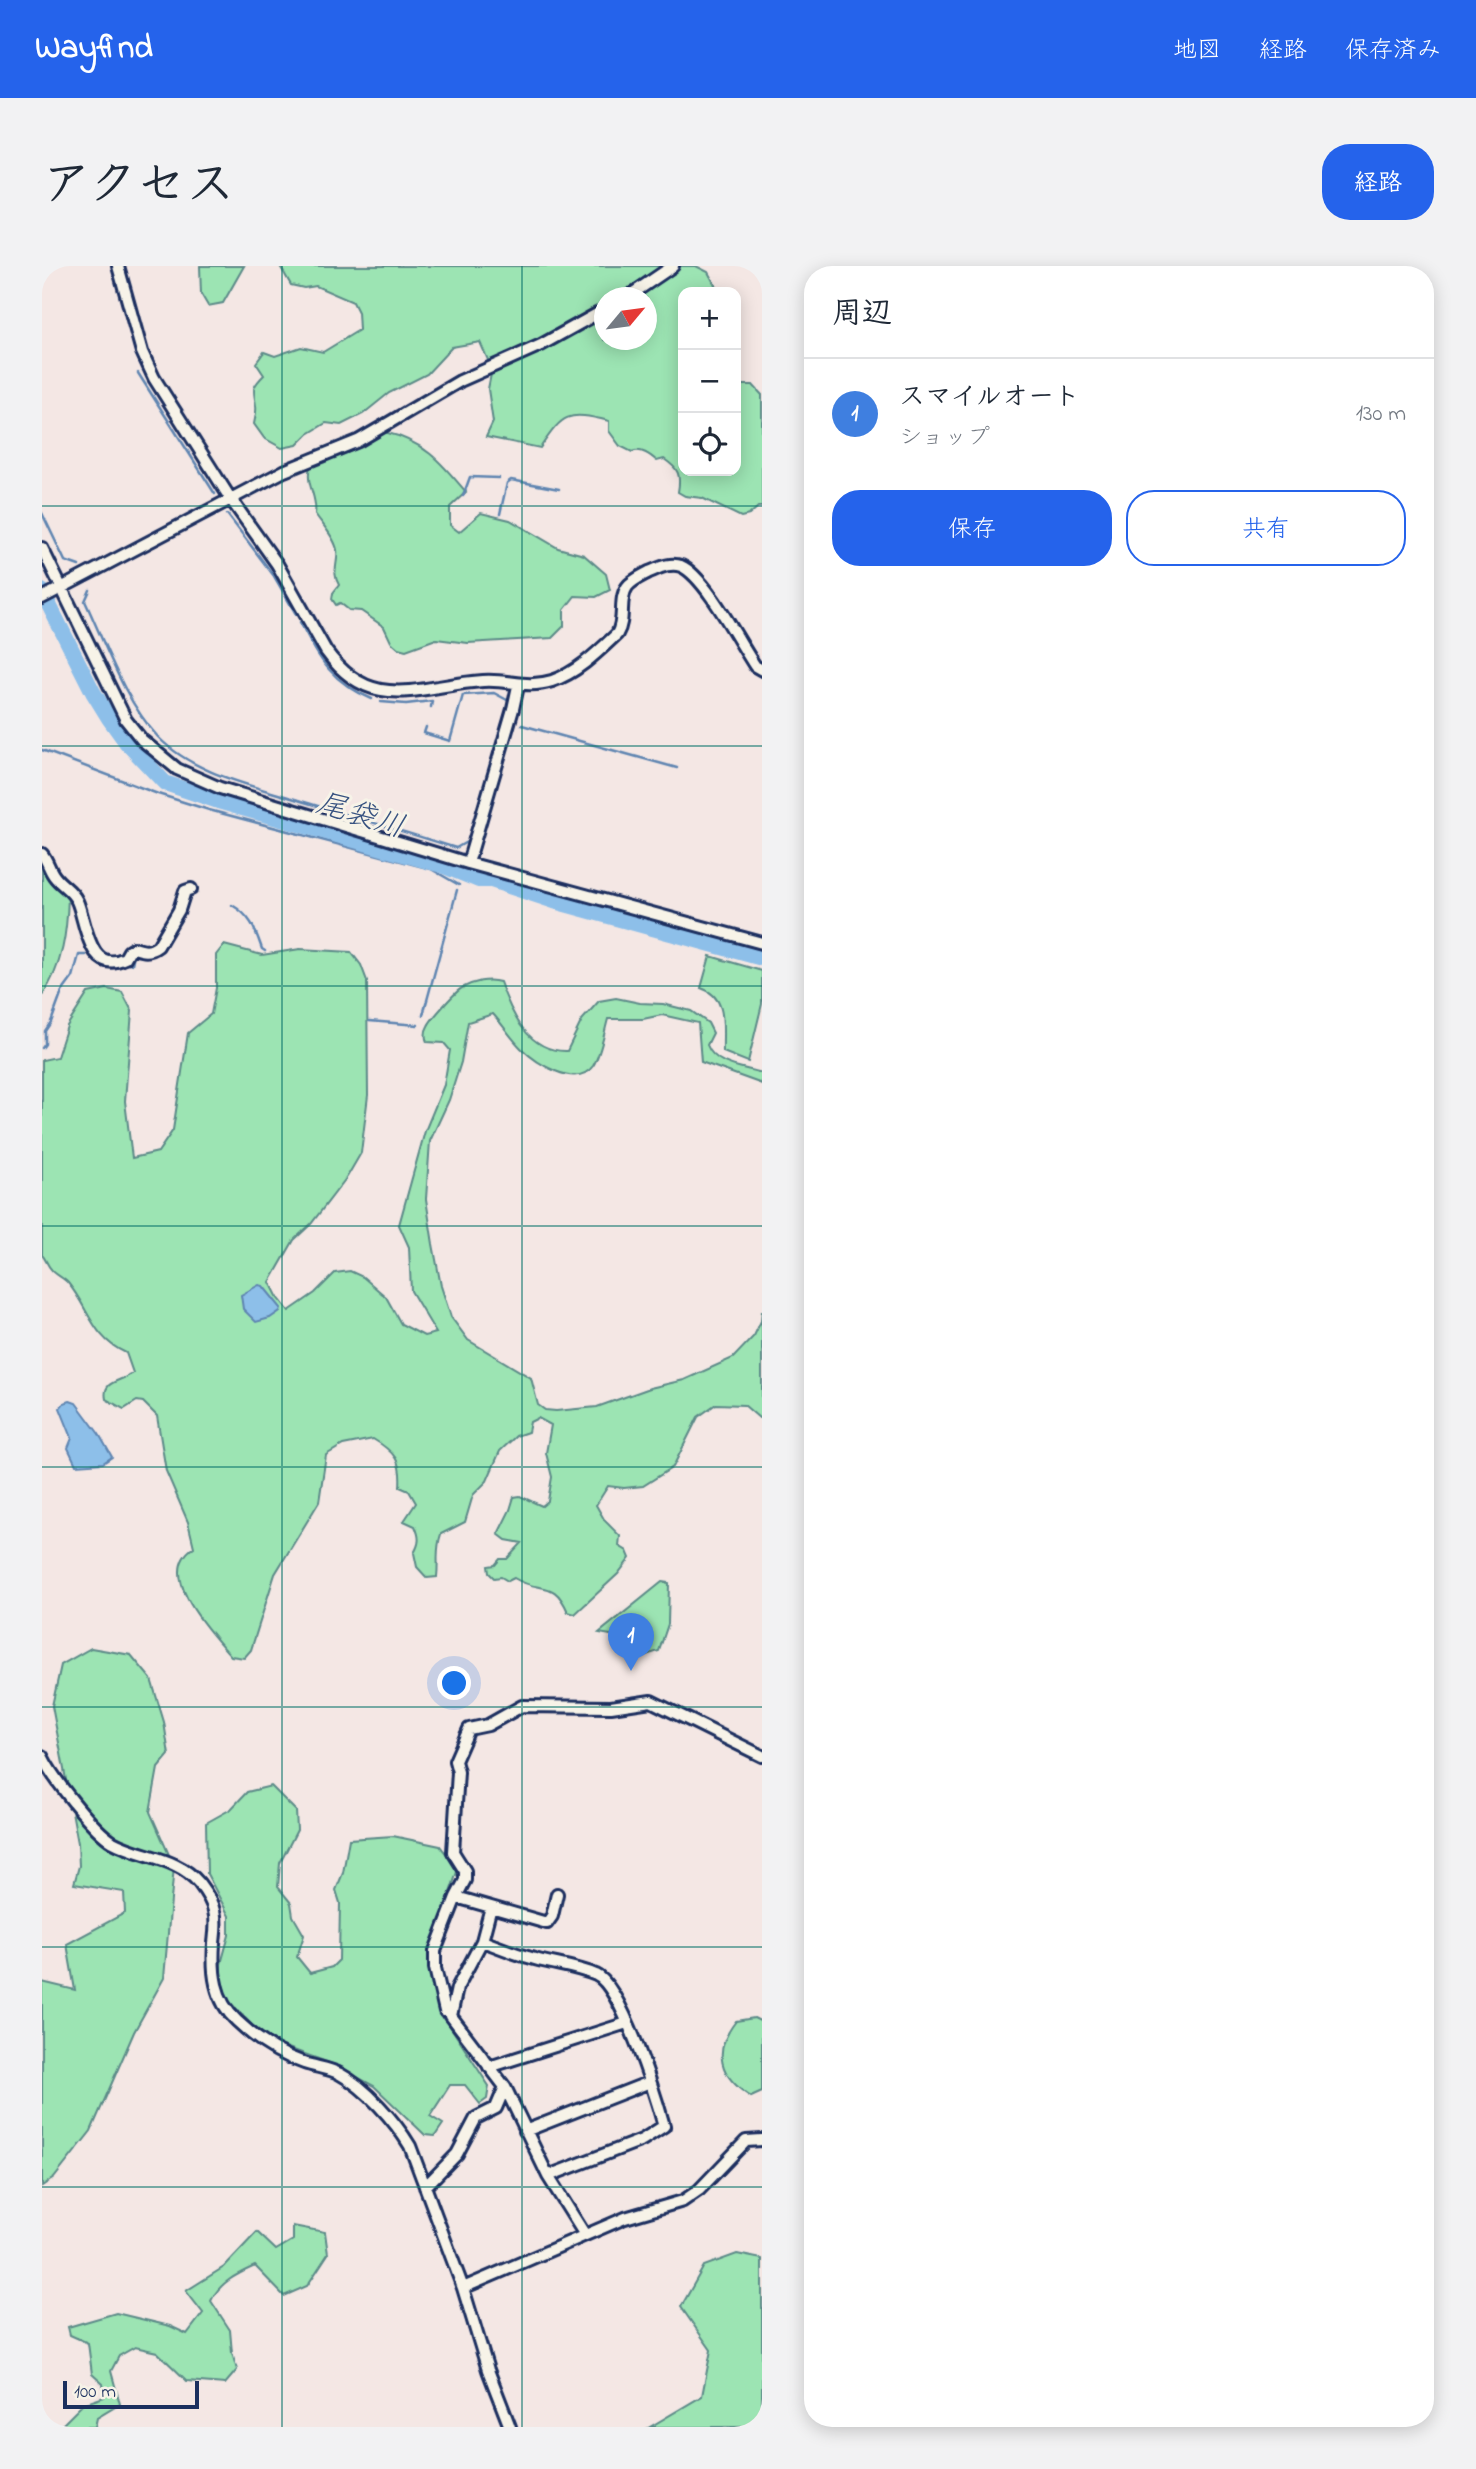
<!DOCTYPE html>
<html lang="ja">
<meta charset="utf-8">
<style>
:root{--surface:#fff;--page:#f2f2f3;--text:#1f2937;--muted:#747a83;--line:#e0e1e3;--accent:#2563eb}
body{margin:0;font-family:"Indie Flower","Klee One",sans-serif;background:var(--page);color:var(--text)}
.controls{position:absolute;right:21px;top:21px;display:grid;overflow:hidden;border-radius:14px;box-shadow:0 4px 18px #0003}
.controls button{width:63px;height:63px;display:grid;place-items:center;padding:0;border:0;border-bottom:2px solid var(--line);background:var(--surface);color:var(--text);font:35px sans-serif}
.compass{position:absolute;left:552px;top:21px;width:63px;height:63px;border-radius:50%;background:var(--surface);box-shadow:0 4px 18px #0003;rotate:61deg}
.scale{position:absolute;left:21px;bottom:18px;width:136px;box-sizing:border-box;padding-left:7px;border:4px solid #1b2f5e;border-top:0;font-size:19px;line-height:24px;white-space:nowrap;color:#1b2f5e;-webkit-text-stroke:5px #f7f3e8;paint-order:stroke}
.you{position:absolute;left:413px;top:1418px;width:24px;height:24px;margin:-18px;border:5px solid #fff;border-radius:50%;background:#1a73e8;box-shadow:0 0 0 10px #1a73e833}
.badge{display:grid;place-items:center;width:46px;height:46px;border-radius:50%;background:var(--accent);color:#fff;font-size:23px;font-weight:700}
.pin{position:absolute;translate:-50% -58px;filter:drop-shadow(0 2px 4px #0008)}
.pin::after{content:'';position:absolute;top:37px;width:24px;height:21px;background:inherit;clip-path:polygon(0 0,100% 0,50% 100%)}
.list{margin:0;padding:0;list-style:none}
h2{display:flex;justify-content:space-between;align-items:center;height:91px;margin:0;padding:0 28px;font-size:30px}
h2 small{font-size:23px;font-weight:400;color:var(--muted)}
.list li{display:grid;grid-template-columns:46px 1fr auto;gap:21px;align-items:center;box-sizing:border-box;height:112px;padding:0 28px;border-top:2px solid var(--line)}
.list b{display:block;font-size:26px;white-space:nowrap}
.list p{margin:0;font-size:23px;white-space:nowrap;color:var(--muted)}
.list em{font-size:23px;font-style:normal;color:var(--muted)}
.actions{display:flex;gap:14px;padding:21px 28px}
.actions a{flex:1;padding:16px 0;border:2px solid var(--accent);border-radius:28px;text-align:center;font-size:24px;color:var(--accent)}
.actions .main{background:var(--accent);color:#fff}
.icon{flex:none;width:38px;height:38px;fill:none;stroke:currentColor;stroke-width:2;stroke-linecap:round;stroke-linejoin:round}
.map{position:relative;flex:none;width:720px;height:2161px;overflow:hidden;border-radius:28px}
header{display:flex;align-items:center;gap:42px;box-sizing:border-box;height:98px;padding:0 35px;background:var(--accent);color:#fff}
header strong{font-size:33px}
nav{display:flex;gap:38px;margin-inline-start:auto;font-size:24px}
.intro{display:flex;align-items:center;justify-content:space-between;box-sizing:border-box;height:168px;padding:0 42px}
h1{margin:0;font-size:49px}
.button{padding:18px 32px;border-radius:28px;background:var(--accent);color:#fff;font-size:24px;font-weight:700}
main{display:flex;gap:42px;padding:0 42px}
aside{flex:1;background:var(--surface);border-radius:28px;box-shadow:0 4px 18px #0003}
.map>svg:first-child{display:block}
.green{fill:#9ce4b3;stroke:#5c8a88;stroke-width:2;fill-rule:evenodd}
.water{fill:#8dbfe9;stroke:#5f85b1;stroke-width:2}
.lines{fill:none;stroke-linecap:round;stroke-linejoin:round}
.stream{stroke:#5f85b1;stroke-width:2.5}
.river{stroke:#8dbfe9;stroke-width:16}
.minor-casing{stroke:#1b2f5e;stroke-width:16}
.minor{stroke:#f7f3e8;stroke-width:10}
.grid{fill:none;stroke:#0f766e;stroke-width:2;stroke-opacity:0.55}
.labels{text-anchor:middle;stroke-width:6;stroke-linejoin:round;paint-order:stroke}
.water-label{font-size:30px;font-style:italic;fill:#385381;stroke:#f7f3e8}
</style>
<header>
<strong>Wayfind</strong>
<nav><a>地図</a><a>経路</a><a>保存済み</a></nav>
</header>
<div class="intro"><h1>アクセス</h1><a class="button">経路</a></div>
<main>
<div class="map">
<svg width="720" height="2161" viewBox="0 0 720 2161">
<rect width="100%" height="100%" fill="#f4e7e4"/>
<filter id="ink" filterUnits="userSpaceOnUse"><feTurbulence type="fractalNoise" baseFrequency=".0143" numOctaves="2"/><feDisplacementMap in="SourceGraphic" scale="14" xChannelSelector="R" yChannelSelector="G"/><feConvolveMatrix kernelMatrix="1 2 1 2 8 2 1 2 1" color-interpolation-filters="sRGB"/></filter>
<g filter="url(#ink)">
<path class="green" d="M 158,0 L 202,0 L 181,37 L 166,40 L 159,28 Z
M 238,0 L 654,0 L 666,6 L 677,26 L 641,26 L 641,205 L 694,205 L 694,119 L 711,119 L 720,129 L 720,241 L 716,241 L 707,249 L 699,251 L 660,232 L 643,230 L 636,226 C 639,209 637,203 622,193 L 615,195 C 608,189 599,182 590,186 L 578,180 L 567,165 L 567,155 C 525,145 522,147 498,182 L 444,171 L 451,156 L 446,123 L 450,103 L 438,76 L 410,81 L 385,108 L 347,127 L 321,148 L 299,159 L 284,157 L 266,168 L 255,179 L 240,182 L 222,172 L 212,158 C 213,152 215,146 214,140 C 212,123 208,123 222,109 L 214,97 L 222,86 L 233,90 L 259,81 L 281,86 L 317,64 L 316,46 L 311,36 L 274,20 L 262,22 L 249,19 ZM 562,32 L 604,32 L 604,74 L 562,74 Z
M 342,166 C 382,175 399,196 424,226 L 408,241 L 408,259 L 417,266 L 439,247 L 468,254 L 516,282 L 542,289 L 564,308 L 568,324 L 554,331 L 533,330 L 522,344 L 522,360 L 510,372 L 426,377 L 394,373 L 364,384 L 356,382 L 349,376 L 342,361 L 319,345 L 307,344 L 298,337 L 294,339 L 290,333 L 291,327 L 297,319 C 289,306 297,297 295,284 C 293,272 280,258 273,248 C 276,231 263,218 268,201 L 290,188 Z
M 0,596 L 3,599 C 5,616 13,621 26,630 C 25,666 21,699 0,730 Z
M 182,679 L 220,689 L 258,683 L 309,686 L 319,699 L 325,715 L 326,829 L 319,887 L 305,911 L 269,958 L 252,974 L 228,1016 L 235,1030 L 247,1045 L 273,1027 L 293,1007 L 308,1005 L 321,1011 L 344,1031 L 359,1058 L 382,1070 L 394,1067 L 369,1025 L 367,981 L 357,959 L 383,865 L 402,819 L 408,784 L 402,777 L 385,776 C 383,771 383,765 386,760 C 389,753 414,725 420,722 C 431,716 446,712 458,716 C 469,747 486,786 525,785 L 540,754 L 557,735 L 574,732 L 598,737 L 621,738 L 649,745 L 666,757 L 671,767 L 665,779 C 673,800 701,801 720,807 L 720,818 L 659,796 L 656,757 L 620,749 L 601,753 L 566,753 C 562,767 559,788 551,800 C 534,824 493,796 479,782 C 469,772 461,759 451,748 L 426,756 L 419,796 L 407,834 L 388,875 L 384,933 L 391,978 L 399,1020 L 409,1051 L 426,1074 L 489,1112 L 496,1139 L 503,1144 L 514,1145 L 555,1141 L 608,1122 L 642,1114 L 691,1092 L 712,1070 L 719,1055 L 720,1044 L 720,1152 L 717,1152 L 702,1139 L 674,1138 L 656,1151 L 631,1201 L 601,1220 L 582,1222 L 566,1220 L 554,1239 L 563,1255 L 578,1270 L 577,1280 L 585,1285 L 588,1292 L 576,1308 L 533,1348 L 526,1346 C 511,1311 500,1329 472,1312 L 466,1315 L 459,1311 L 452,1312 L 447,1307 L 446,1300 L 453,1299 L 458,1293 L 465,1293 L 480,1277 L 464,1274 L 456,1268 L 468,1244 L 472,1231 L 478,1230 L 500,1240 L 506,1235 L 510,1211 L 504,1187 L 509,1159 L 496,1152 L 488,1156 L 486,1166 L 474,1170 L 458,1185 L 445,1215 L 431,1229 L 423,1256 L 399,1268 C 393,1286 397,1293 395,1311 L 385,1312 L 375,1301 L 372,1287 C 378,1277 378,1271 373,1260 L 362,1255 L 374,1237 L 367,1225 L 358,1221 C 360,1195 353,1186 331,1173 L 301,1179 L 284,1189 L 277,1236 L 233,1308 L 209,1384 L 202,1392 L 189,1390 C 168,1366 112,1308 152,1281 L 146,1256 L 124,1205 L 115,1150 L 101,1136 L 95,1135 L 82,1143 L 64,1133 C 60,1114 79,1116 91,1107 L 84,1087 C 50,1072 47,1042 26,1017 C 21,1011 13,1009 9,1003 C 5,999 4,993 0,989 L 0,794 L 15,791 L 25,760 L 46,727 L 65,723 L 80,726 L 90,745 L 83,835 L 90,892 L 116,886 L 131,864 L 146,767 L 169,748 L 174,722 L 174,689 Z
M 668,690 L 720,705 L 720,738 L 706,796 L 681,786 C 680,762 687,731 659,722 Z
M 620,1316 L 627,1317 L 626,1358 L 617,1385 L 601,1390 L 574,1370 L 557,1367 Z
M 49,1382 L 89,1389 L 109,1413 L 122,1456 L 127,1489 L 116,1502 L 108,1546 L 132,1600 L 122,1712 L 92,1766 L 49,1865 L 12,1912 L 0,1920 L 0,1716 L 33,1724 L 25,1678 L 83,1647 L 82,1626 L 32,1618 L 37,1600 L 36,1577 L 10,1440 L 19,1399 Z
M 229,1520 L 254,1545 L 255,1564 L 238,1597 L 236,1621 L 249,1637 L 251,1650 L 262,1669 L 255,1691 L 268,1707 L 290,1701 L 297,1694 L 298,1637 L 294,1624 L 301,1607 L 307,1573 L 351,1570 L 398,1580 L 416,1603 L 387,1688 L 400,1748 L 447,1820 L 445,1833 L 438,1838 L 423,1819 L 408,1819 L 388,1850 L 401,1858 L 393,1870 L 383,1869 L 332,1820 L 293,1799 L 235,1778 L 210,1759 L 185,1733 L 179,1712 L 179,1698 L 187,1669 L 187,1650 L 165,1608 L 164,1557 L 189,1543 L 205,1526 Z
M 712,1752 L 720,1756 L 720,1826 L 709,1831 C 677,1810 670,1786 694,1755 Z
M 251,1960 L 283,1966 L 286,1988 L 265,2020 L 242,2030 L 213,2000 C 195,2008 177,2017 169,2035 L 188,2064 L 190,2087 L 195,2104 L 183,2118 L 145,2115 L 115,2086 L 93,2081 L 77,2090 L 69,2105 L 78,2138 L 55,2152 L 53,2161 L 24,2161 L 21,2158 L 41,2138 L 62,2131 L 61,2118 L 50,2108 L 46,2077 L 28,2069 L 26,2061 L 74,2047 L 128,2060 L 145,2068 L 161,2047 L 144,2025 L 182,2001 L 215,1966 L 234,1984 L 251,1974 Z
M 695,1988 L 720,1993 L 720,2161 L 608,2161 L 660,2130 L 669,2084 L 639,2041 L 662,2000 Z"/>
<path class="water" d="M 217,1019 L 221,1020 L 239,1042 L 238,1045 L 228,1052 L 214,1056 L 201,1043 L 199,1029 Z
M 28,1135 L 34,1137 L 57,1168 L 70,1191 L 61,1197 L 34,1199 L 26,1182 L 30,1172 L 18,1142 L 22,1137 Z"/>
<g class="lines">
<path class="stream" d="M 96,107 L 173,228
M 421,230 L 428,211 L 457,212
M 0,247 L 23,295 L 37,300
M 185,248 L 232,310 L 254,348
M 458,248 L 465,217 L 469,214 L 517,223
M 48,324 L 43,335 C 64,380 82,434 116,471 C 152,508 209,519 256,534 C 308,550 361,565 414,582 L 428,574
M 258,356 C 278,394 289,416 330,433
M 339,436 L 364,438 L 390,435 L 389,441
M 480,459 L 635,502
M 384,461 L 382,467 L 408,475 L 421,429 L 452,427 L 467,435 L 453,485
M 0,484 L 116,528 L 167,544 L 389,603 L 417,619
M 418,612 L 420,605
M 190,639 C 209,650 213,663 220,683 L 223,685
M 53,695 L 60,700 L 66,699
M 76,699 L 90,698 L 92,688
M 381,749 L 415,624
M 327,755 L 376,759
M 0,782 L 3,778 L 3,765 L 9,756 L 20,726 L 31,711 L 37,689 L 44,689"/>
<path class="river" d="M 0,325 L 51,426 L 67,452 L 85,477 L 123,517 L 176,535 L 400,599 L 437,614 L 449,614 L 512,635 L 720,692"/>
<g class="minor-casing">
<path id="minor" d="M 76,0 L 100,86 L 112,112 L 188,232 L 235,298 L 284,385 C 330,449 378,419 441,415 C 466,413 484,423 510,415 C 535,407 557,385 575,368 C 584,353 576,334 585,321 C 590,314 600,310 607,306 C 617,302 628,296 639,300 C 663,310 697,376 713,400 L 720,404
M 584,32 L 631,0
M 0,282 L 84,454 L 100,474 L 135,503 L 178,522 L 426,597 L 720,677
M 0,332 L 242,205 L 316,175 L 418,115 L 499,79 L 562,44
M 0,588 C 6,595 7,604 13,611 C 20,620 30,624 35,635 C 44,654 46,710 83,692 L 87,685 L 92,682 C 101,685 107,687 116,680 L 137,644 L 143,625 L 149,623
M 426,597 L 471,443 L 476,420
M 0,1490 C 10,1511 51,1564 71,1576 C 98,1591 136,1591 157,1617 C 163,1625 170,1635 172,1645 C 175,1655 173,1667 172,1677 C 170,1706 172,1734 195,1755 C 215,1774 236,1788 262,1797 C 273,1801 287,1802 298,1808 C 324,1822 353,1855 368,1880 L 421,2022 L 446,2104 L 468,2161
M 515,1628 L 510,1650 L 505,1657 L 414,1631 L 423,1614 L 423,1605 L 411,1586 L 416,1506 L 413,1495 L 427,1463 L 446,1459 L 480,1440 L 569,1441 L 609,1435 L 720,1490
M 449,1641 L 440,1675 L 415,1722 L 409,1750 L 463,1821 L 506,1910 L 543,1969
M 440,1675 C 455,1680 470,1687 486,1691 C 507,1698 533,1700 554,1709 C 579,1719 614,1831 622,1860 L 600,1874 L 506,1910
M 410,1745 L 403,1745 L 393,1702 L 393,1685 L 414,1631
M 447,1801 L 585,1757
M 483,1865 L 608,1816
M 383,1921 L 415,1888 L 434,1852 L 454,1842 L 463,1821
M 421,2022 L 583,1952 L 641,1935 L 657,1924 L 704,1875 L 720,1874"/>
</g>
<use href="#minor" class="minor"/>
</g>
</g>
<path class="grid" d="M 240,0 L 240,2161M 480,0 L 480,2161M 0,240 L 720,240M 0,480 L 720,480M 0,720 L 720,720M 0,960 L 720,960M 0,1201 L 720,1201M 0,1441 L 720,1441M 0,1681 L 720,1681M 0,1921 L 720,1921"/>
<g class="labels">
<g class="water-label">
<text transform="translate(319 548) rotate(17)" y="10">尾袋川</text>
</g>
</g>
</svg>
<div class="controls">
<button>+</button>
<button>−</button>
<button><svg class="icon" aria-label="locate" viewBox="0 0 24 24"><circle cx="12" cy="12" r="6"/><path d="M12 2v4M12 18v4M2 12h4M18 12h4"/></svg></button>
</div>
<svg class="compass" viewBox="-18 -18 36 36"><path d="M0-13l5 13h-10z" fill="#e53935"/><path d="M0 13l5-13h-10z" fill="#747a83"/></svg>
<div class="scale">100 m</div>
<div class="you"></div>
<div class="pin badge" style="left:589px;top:1405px;background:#3f7fe0">1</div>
</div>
<aside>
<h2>周辺<small></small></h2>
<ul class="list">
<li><span class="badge" style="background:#3f7fe0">1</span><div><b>スマイルオート</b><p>ショップ</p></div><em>130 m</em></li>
</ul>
<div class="actions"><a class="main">保存</a><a>共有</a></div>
</aside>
</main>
